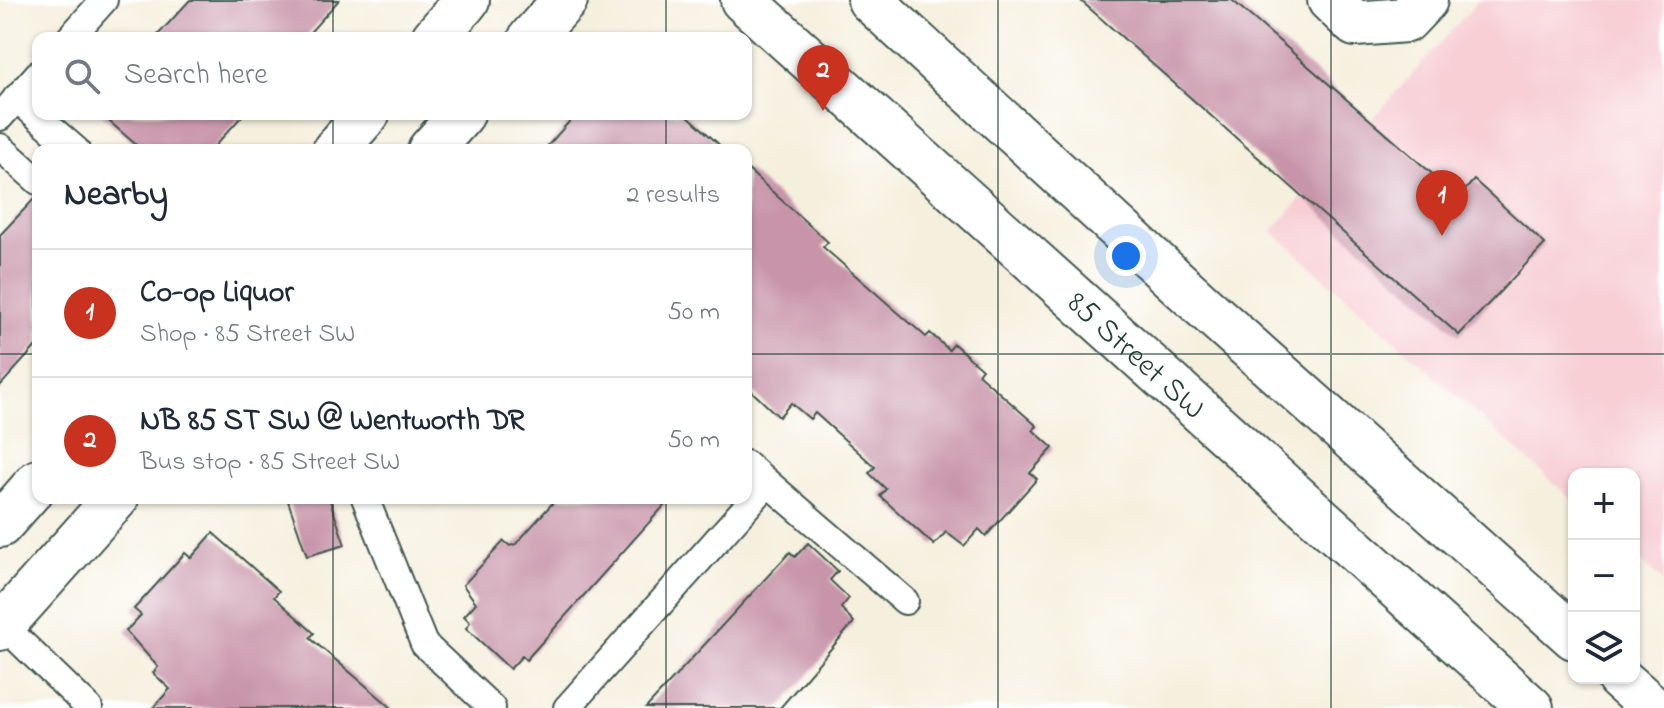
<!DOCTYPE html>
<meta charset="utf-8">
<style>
:root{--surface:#fff;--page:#f2f2f3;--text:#1f2937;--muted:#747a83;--line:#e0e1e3;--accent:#c8321e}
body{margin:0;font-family:"Indie Flower",sans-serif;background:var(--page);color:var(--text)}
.controls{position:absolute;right:24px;bottom:24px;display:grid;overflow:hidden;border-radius:16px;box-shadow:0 2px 6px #0004}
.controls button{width:72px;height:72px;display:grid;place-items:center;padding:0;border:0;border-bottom:2px solid var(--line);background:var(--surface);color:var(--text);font:40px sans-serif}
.you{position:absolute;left:1126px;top:256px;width:28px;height:28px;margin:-20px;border:6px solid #fff;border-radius:50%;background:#1a73e8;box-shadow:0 0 0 12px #1a73e833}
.badge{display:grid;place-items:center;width:52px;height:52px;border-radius:50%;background:var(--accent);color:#fff;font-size:26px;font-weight:700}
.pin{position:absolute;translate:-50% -66px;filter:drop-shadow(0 2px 4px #0008)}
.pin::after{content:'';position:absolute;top:42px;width:28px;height:24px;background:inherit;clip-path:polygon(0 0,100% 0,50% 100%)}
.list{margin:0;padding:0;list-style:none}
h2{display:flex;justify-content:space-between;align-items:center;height:104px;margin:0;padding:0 32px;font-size:34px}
h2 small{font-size:26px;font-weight:400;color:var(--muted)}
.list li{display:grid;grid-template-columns:52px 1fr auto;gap:24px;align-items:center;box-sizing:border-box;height:128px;padding:0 32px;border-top:2px solid var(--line)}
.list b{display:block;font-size:30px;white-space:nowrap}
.list p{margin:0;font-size:26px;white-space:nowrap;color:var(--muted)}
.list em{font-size:26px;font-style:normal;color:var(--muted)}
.icon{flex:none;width:44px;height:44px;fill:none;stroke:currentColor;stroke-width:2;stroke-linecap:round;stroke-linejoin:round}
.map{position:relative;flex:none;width:1664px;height:708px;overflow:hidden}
.search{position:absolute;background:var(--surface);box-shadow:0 2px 6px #0004;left:32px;top:32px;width:720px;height:88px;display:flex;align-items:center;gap:20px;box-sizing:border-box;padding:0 28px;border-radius:16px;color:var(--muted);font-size:30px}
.panel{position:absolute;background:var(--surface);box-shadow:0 2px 6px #0004;left:32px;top:144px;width:720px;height:360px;border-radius:16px}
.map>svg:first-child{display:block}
.built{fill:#f7cfd5}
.building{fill:#c894a9}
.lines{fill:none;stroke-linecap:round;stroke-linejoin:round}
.service-casing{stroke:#3f584d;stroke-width:30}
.minor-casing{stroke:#3f584d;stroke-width:48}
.tertiary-casing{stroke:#3f584d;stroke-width:48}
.secondary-casing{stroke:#3f584d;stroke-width:48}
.service{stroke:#fff;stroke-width:26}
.minor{stroke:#fff;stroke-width:44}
.tertiary{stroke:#fff;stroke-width:44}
.secondary{stroke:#fff;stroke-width:44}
.grid{fill:none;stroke:#1f3d34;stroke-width:2;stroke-opacity:0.55}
.labels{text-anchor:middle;stroke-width:8;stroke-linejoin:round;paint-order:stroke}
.street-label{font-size:32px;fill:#1f3d34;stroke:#fff}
</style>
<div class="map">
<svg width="1664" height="708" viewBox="0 0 1664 708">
<rect width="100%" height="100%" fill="#fff"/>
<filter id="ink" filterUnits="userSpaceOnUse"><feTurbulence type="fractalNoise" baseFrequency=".0125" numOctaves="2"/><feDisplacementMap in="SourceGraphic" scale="16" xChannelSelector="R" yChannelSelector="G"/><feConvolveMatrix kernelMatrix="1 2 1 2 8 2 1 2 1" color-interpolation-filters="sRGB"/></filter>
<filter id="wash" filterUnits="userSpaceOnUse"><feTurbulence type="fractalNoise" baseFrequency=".006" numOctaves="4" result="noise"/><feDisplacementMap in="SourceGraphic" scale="32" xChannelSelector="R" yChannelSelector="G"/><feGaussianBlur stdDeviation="1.8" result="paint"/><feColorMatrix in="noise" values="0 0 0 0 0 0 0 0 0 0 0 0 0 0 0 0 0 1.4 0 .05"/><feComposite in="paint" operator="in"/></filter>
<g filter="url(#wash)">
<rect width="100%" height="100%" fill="#f5efdd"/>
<path class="built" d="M 1479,0 L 1664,0 L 1664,582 L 1634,555 L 1634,474 L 1574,474 L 1574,501 L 1272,231 Z"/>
<g id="blocks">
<path class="building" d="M 190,0 L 339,0 L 305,38 L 155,38 Z
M 1080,0 L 1232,0 L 1459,197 L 1474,180 L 1545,244 L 1459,335 Z
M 101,114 L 244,114 L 211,150 L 142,150 Z
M 576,114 L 686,114 L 725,150 L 544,150 Z
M 746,168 L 828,242 L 823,247 L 926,337 L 930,333 L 949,350 L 954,344 L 982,369 L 978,374 L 1037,426 L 1033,430 L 1053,448 L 1030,473 L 1037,479 L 986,536 L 979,529 L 964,546 L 946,532 L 934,545 L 880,496 L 886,489 L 869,473 L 875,467 L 815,413 L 810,419 L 791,403 L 779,417 L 746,386 Z
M 36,197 L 38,344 L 0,386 L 0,235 Z
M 287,498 L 329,498 L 345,545 L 307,556 Z
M 557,498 L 671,498 L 526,660 L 522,656 L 510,669 L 466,628 L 470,622 L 464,616 L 476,603 L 463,585 L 504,541 L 510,546 L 516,544 Z
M 213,533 L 279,591 L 274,597 L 314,633 L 310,638 L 392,708 L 153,708 L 170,689 L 153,673 L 158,667 L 126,631 L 141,615 L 134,609 L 185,553 L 191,558 Z
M 808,543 L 838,571 L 830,580 L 849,598 L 841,608 L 854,622 L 780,708 L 646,708 L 790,552 L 795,557 Z"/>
</g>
</g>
<g filter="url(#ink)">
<use href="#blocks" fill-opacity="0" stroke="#3f584d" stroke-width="2"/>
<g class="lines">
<g class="service-casing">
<path id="service" d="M 70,38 L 104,0
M 16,98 L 76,150
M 0,117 L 38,74
M 0,147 L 38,181
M 746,464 L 905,601
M 365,498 L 424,644 L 492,708
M 3,625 L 89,708
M 567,708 L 767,484"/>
</g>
<g class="minor-casing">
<path id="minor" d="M 1330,0 L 1355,24 L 1406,20 L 1425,0"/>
</g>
<g class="tertiary-casing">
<path id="tertiary" d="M 434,38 L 467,0
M 531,38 L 565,0
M 335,150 L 367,114
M 430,150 L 462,114
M 0,525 L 38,482
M 0,628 L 116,498"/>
</g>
<g class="secondary-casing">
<g id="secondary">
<path id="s1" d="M 743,0 L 1531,708"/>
<path d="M 870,0 L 1202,305 L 1574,637"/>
<path d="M 463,5 L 464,0"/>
<path d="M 1619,678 L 1653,708"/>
</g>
</g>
<use href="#service" class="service"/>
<use href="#minor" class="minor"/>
<use href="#tertiary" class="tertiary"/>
<use href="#secondary" class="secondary"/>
</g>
</g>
<path class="grid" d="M 333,0 L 333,38M 666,0 L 666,38M 998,0 L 998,708M 1331,0 L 1331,708M 333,114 L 333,150M 666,114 L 666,150M 0,354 L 38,354M 746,354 L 1664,354M 333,498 L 333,708M 666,498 L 666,708"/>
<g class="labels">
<g class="street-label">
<text dy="11" stroke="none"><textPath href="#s1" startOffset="530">85 Street SW</textPath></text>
</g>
</g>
</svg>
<div class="controls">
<button>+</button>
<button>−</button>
<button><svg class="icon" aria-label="layers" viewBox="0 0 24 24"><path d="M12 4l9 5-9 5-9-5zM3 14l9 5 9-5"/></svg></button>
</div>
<div class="you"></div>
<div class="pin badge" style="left:1442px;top:236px">1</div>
<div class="pin badge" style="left:823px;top:111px">2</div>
<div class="search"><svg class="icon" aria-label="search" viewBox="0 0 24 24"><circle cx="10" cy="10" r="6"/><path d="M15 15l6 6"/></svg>Search here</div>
<section class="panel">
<h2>Nearby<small>2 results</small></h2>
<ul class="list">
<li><span class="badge">1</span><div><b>Co-op Liquor</b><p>Shop · 85 Street SW</p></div><em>50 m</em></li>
<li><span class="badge">2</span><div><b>NB 85 ST SW @ Wentworth DR</b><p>Bus stop · 85 Street SW</p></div><em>50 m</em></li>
</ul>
</section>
</div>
